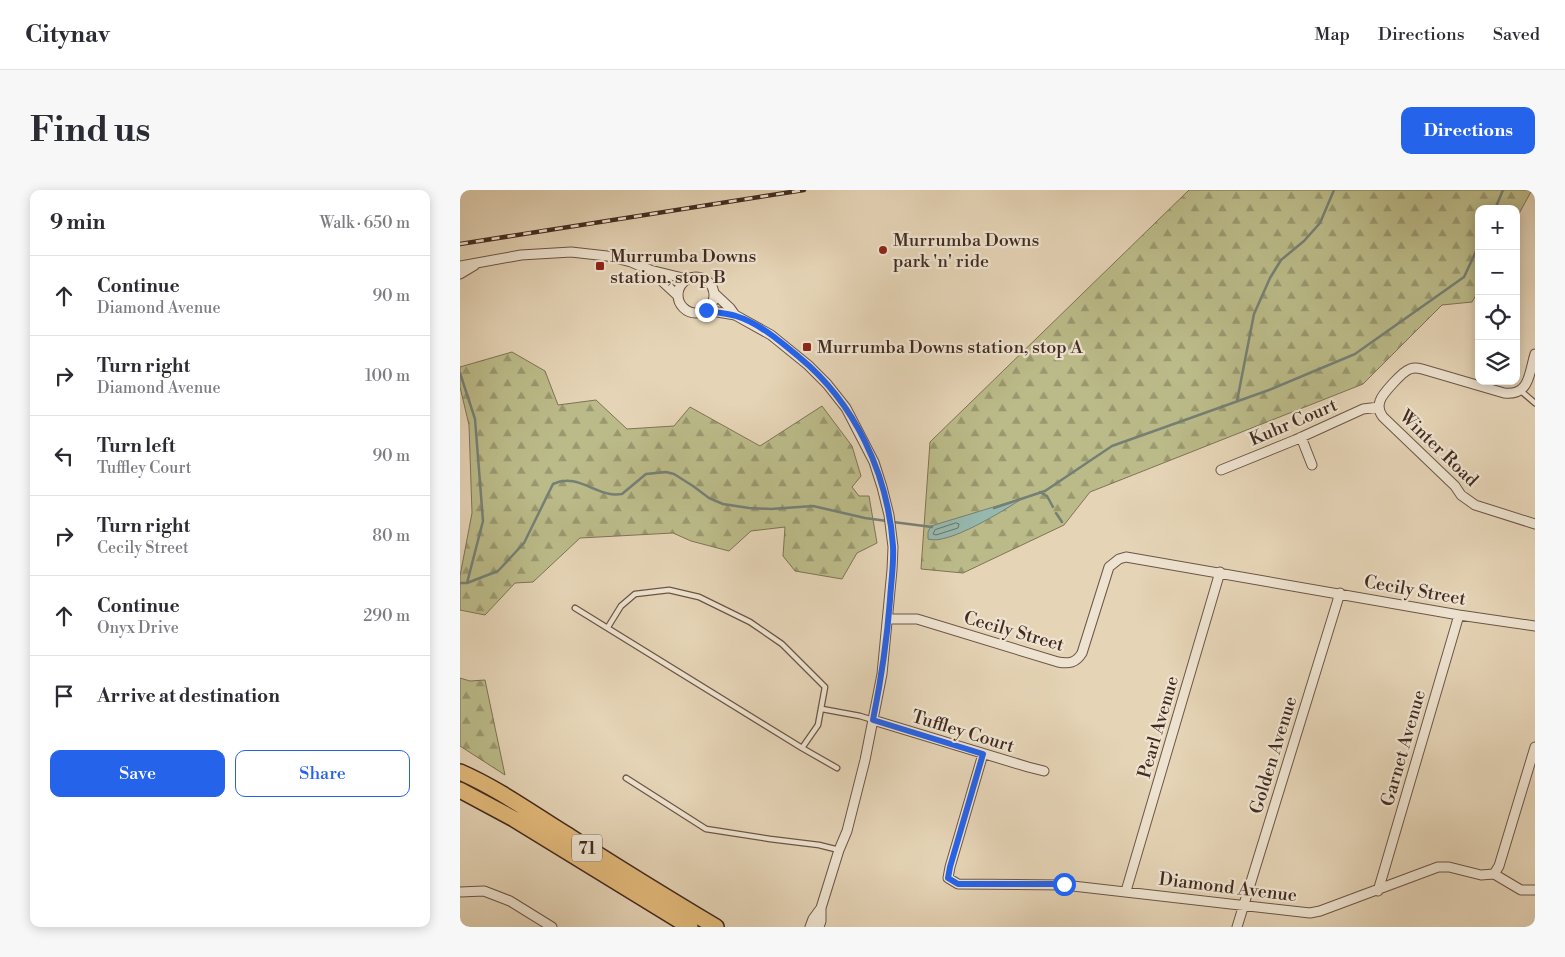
<!DOCTYPE html>
<meta charset="utf-8">
<style>
:root{--surface:#fff;--page:#f7f7f7;--text:#2b2b33;--muted:#7c7c81;--line:#e1e1e2;--accent:#2563eb}
body{margin:0;font-family:"Libre Bodoni",serif;background:var(--page);color:var(--text)}
.controls{position:absolute;right:15px;top:15px;display:grid;overflow:hidden;border-radius:10px;box-shadow:0 2px 12px #0003}
.controls button{width:45px;height:45px;display:grid;place-items:center;padding:0;border:0;border-bottom:1px solid var(--line);background:var(--surface);color:var(--text);font:25px sans-serif}
.stop{position:absolute;width:15px;height:15px;margin:-11px;border:4px solid #2563eb;border-radius:50%;background:#fff}
.stop.end{background:#2563eb;border-color:#fff;box-shadow:0 1px 5px #0008}
.list{margin:0;padding:0;list-style:none}
h2{display:flex;justify-content:space-between;align-items:center;height:65px;margin:0;padding:0 20px;font-size:21px}
h2 small{font-size:16px;font-weight:400;color:var(--muted)}
.list li{display:grid;grid-template-columns:32px 1fr auto;gap:15px;align-items:center;box-sizing:border-box;height:80px;padding:0 20px;border-top:1px solid var(--line)}
.list b{display:block;font-size:19px;white-space:nowrap}
.list p{margin:0;font-size:16px;white-space:nowrap;color:var(--muted)}
.list em{font-size:16px;font-style:normal;color:var(--muted)}
.actions{display:flex;gap:10px;padding:15px 20px}
.actions a{flex:1;padding:11px 0;border:1px solid var(--accent);border-radius:10px;text-align:center;font-size:18px;color:var(--accent)}
.actions .main{background:var(--accent);color:#fff}
.icon{flex:none;width:28px;height:28px;fill:none;stroke:currentColor;stroke-width:2;stroke-linecap:round;stroke-linejoin:round}
.map{position:relative;flex:none;width:1075px;height:737px;overflow:hidden;border-radius:10px}
header{display:flex;align-items:center;gap:30px;box-sizing:border-box;height:70px;padding:0 25px;background:var(--surface);border-bottom:1px solid var(--line)}
header strong{font-size:24px}
nav{display:flex;gap:28px;margin-inline-start:auto;font-size:18px}
.intro{display:flex;align-items:center;justify-content:space-between;box-sizing:border-box;height:120px;padding:0 30px}
h1{margin:0;font-size:35px}
.button{padding:12px 22px;border-radius:10px;background:var(--accent);color:#fff;font-size:18px;font-weight:700}
main{display:flex;gap:30px;padding:0 30px}
aside{flex:1;background:var(--surface);border-radius:10px;box-shadow:0 2px 12px #0003}
.map>svg:first-child{display:block}
.forest{fill:url(#forest-firs);stroke:#7f7355}
.water{fill:#96b8ad;stroke:#758075}
.lines{fill:none;stroke-linecap:round;stroke-linejoin:round}
.shore{stroke:#6c7267;stroke-width:1}
.stream{stroke:#758075;stroke-width:2.5}
.lane-casing{stroke:#6c5546;stroke-width:7}
.street-casing{stroke:#6c5546;stroke-width:11}
.highway-casing{stroke:#432b21;stroke-width:18}
.lane{stroke:#eee3d0;stroke-width:4.5}
.street{stroke:#eee3d0;stroke-width:9}
.highway{stroke:#e2ba7b;stroke-width:15}
.rail-casing{stroke:#432b21;stroke-width:4.5}
.rail{stroke:#eee3d0;stroke-width:2.5;stroke-dasharray:8;stroke-linecap:butt}
.route{stroke:#2563eb;stroke-width:6}
.poi-dot{fill:#8f2418;stroke:#eee3d0;stroke-width:2}
.labels{text-anchor:middle;stroke-width:4.5;stroke-linejoin:round;paint-order:stroke}
.shield{fill:#eee3d0;stroke:#766256;stroke-width:1}
.shield-label{font-size:16px;font-weight:bold;fill:#432b21}
.poi-label{font-size:18px;fill:#432b21;stroke:#eee3d0;text-anchor:start}
.street-label{font-size:18px;fill:#432b21;stroke:#eee3d0}
</style>
<header>
<strong>Citynav</strong>
<nav><a>Map</a><a>Directions</a><a>Saved</a></nav>
</header>
<div class="intro"><h1>Find us</h1><a class="button">Directions</a></div>
<main>
<aside>
<h2>9 min<small>Walk · 650 m</small></h2>
<ul class="list">
<li><svg class="icon" aria-label="ahead" viewBox="0 0 24 24"><path d="M12 20V5M6 11l6-6 6 6"/></svg><div><b>Continue</b><p>Diamond Avenue</p></div><em>90 m</em></li>
<li><svg class="icon" aria-label="right" viewBox="0 0 24 24"><path d="M7 20v-9h11M14 6l5 5-5 5"/></svg><div><b>Turn right</b><p>Diamond Avenue</p></div><em>100 m</em></li>
<li><svg class="icon" aria-label="left" viewBox="0 0 24 24"><path d="M17 20v-9H6M10 6l-5 5 5 5"/></svg><div><b>Turn left</b><p>Tuffley Court</p></div><em>90 m</em></li>
<li><svg class="icon" aria-label="right" viewBox="0 0 24 24"><path d="M7 20v-9h11M14 6l5 5-5 5"/></svg><div><b>Turn right</b><p>Cecily Street</p></div><em>80 m</em></li>
<li><svg class="icon" aria-label="ahead" viewBox="0 0 24 24"><path d="M12 20V5M6 11l6-6 6 6"/></svg><div><b>Continue</b><p>Onyx Drive</p></div><em>290 m</em></li>
<li><svg class="icon" aria-label="arrive" viewBox="0 0 24 24"><path d="M6 21V4h12l-3 4 3 4H6"/></svg><div><b>Arrive at destination</b></div></li>
</ul>
<div class="actions"><a class="main">Save</a><a>Share</a></div>
</aside>
<div class="map">
<svg width="1075" height="737" viewBox="0 0 1075 737">
<defs>
<pattern id="forest-firs" width="22" height="20" patternUnits="userSpaceOnUse" patternTransform="scale(1.25)"><rect width="22" height="20" fill="#bbbb89"/><path d="M5 1l3.5 6h-7zM16 11l3.5 6h-7z" fill="#9a9870"/></pattern>
</defs>
<rect width="100%" height="100%" fill="#e5d4b6"/>
<filter id="stains"><feTurbulence type="fractalNoise" baseFrequency=".004" numOctaves="4"/><feColorMatrix values="0 0 0 0 .2 0 0 0 0 .09 0 0 0 0 .02 0 0 0 .5 -.17"/></filter>
<radialGradient id="worn" r=".72"><stop offset=".6" stop-color="#630" stop-opacity="0"/><stop offset="1" stop-color="#630" stop-opacity=".3"/></radialGradient>
<path class="forest" d="M 729,0 L 1072,0 L 1056,29 L 1056,19 L 1019,19 L 1019,100 L 1012,112 L 982,115 L 903,194 L 630,302 L 604,335 L 503,383 L 461,379 L 470,252 Z
M 52,162 L 85,181 L 98,215 L 136,210 L 167,239 L 214,236 L 230,217 L 300,256 L 362,216 L 392,256 L 401,286 L 392,297 L 399,306 L 409,306 L 417,353 L 397,363 L 382,389 L 335,381 L 323,366 L 325,337 L 291,341 L 269,361 L 231,351 L 213,343 L 120,348 L 73,392 L 55,393 L 25,425 L 0,420 L 0,386 L 12,323 L 9,235 L 0,197 L 0,177 Z
M 0,488 L 10,491 L 25,490 L 45,585 L 0,556 Z"/>
<path class="water" d="M 563,308 C 545,320 487,356 468,349 L 468,342 L 471,336 Z"/>
<g class="lines">
<path class="shore" d="M 496,333 L 499,334 L 498,338 L 476,345 L 473,344 L 475,340 Z"/>
<path class="stream" d="M 1035,19 L 1043,0
M 0,183 L 15,229 L 23,331 L 7,393
M 777,211 L 794,124 L 810,88 L 821,70 L 844,51 L 860,33 L 874,0
M 580,302 L 587,306 L 593,317
M 534,318 L 585,301 L 652,256 L 809,200 L 895,164 L 1004,87 L 1019,55
M 596,323 L 602,332
M 433,332 L 472,337
M 1,393 L 7,393 L 38,381 L 64,353 L 93,294 C 114,284 130,300 150,304 C 154,305 159,304 162,304 L 186,284 L 206,282 L 214,284 L 233,296 L 249,308 L 263,314 L 289,318 L 311,319 L 353,316 L 405,328 L 427,331"/>
<g class="lane-casing">
<path id="lane" d="M 1061,201 L 1075,213
M 115,418 L 342,558 L 377,578
M 148,437 L 161,416 L 175,404 L 209,400 L 239,407 L 290,432 L 322,454 L 365,497 L 358,535 L 342,558
M 362,519 L 400,526 L 413,530
M 166,588 L 246,639 L 310,649 L 359,655 L 379,660"/>
</g>
<g class="street-casing">
<path id="street" d="M 0,76 L 61,65 L 111,62 L 147,66 L 171,72 L 190,80 L 227,89
M 190,80 L 217,105
M 0,84 L 15,75
M218 105a18 18 0 1 1 36 0a18 18 0 1 1-36 0Z
M 255,104 L 270,118 L 275,125
M 246,120 L 275,125 L 311,145 L 348,175 L 367,194 L 386,218 L 414,272 L 422,297 L 429,325 L 433,357 L 432,380 L 422,484 L 405,570 L 387,641 L 379,660 L 361,718 L 361,731 L 359,737
M 1075,164 C 1069,183 1070,206 1044,203 L 962,179 C 958,178 955,177 950,179 C 943,181 922,204 920,211 C 918,217 919,222 923,227 L 995,296 L 1001,305 L 1015,315 L 1075,334
M 841,247 L 852,275
M 761,280 L 835,250 L 903,219 L 919,217
M 428,429 L 457,429 L 598,472 C 609,474 616,473 622,463 L 649,377 L 659,369 L 666,367 L 999,425 L 1075,436
M 413,530 L 568,577 L 584,581
M 523,564 L 490,677 L 488,688 L 498,694 L 604,695 L 850,723 L 860,721 L 978,677 L 989,677 L 1021,685 L 1034,684 L 1039,676 L 1075,557
M 1034,684 L 1061,700 L 1075,700
M 666,701 L 760,382
M 918,701 L 999,425
M 0,702 L 24,701 L 50,711 L 92,737
M 350,737 L 353,729 L 361,718
M 777,737 L 880,403"/>
</g>
<g class="highway-casing">
<path id="highway" d="M 0,582 C 39,599 73,624 109,646 C 157,677 206,707 256,737
M 0,600 L 54,629 L 230,737"/>
</g>
<use href="#lane" class="lane"/>
<use href="#street" class="street"/>
<use href="#highway" class="highway"/>
<g class="rail-casing">
<path id="rail" d="M 0,54 L 344,0"/>
</g>
<use href="#rail" class="rail"/>
</g>
<g class="lines">
<path class="route" d="M 246,120 C 256,123 266,123 276,126 C 299,133 321,152 339,167 C 395,213 428,284 433,356 C 434,374 431,392 430,410 C 427,450 421,490 413,530 L 523,564 L 490,677 L 488,688 L 498,694 L 604,694"/>
</g>
<g class="poi-dot">
<circle cx="423" cy="60" r="5"/>
<rect x="135" y="71" width="10" height="10" rx="2.5"/>
<rect x="342" y="152" width="10" height="10" rx="2.5"/>
</g>
<g class="labels">
<rect class="shield" x="112" y="644.5" width="30" height="27" rx="4"/>
<g class="shield-label">
<text x="127" y="664">71</text>
</g>
<g class="poi-label">
<text x="433" y="56">Murrumba Downs<tspan x="433" dy="21">park 'n' ride</tspan></text>
<text x="150" y="72">Murrumba Downs<tspan x="150" dy="21">station, stop B</tspan></text>
<text x="357" y="163">Murrumba Downs station, stop A</text>
</g>
<g class="street-label">
<text transform="translate(833 232) rotate(-23)" y="6">Kuhr Court</text>
<text transform="translate(979 258) rotate(44)" y="6">Winter Road</text>
<text transform="translate(955 400) rotate(10)" y="6">Cecily Street</text>
<text transform="translate(554 441) rotate(16)" y="6">Cecily Street</text>
<text transform="translate(698 537) rotate(-74)" y="6">Pearl Avenue</text>
<text transform="translate(503 541) rotate(17)" y="6">Tuffley Court</text>
<text transform="translate(943 558) rotate(-74)" y="6">Garnet Avenue</text>
<text transform="translate(813 565) rotate(-73)" y="6">Golden Avenue</text>
<text transform="translate(768 697) rotate(7)" y="6">Diamond Avenue</text>
</g>
</g>
<rect width="100%" height="100%" filter="url(#stains)"/>
<rect width="100%" height="100%" fill="url(#worn)"/>
</svg>
<div class="controls">
<button>+</button>
<button>−</button>
<button><svg class="icon" aria-label="locate" viewBox="0 0 24 24"><circle cx="12" cy="12" r="6"/><path d="M12 2v4M12 18v4M2 12h4M18 12h4"/></svg></button>
<button><svg class="icon" aria-label="layers" viewBox="0 0 24 24"><path d="M12 4l9 5-9 5-9-5zM3 14l9 5 9-5"/></svg></button>
</div>
<div class="stop" style="left:604px;top:694px"></div>
<div class="stop end" style="left:246px;top:120px"></div>
</div>
</main>
